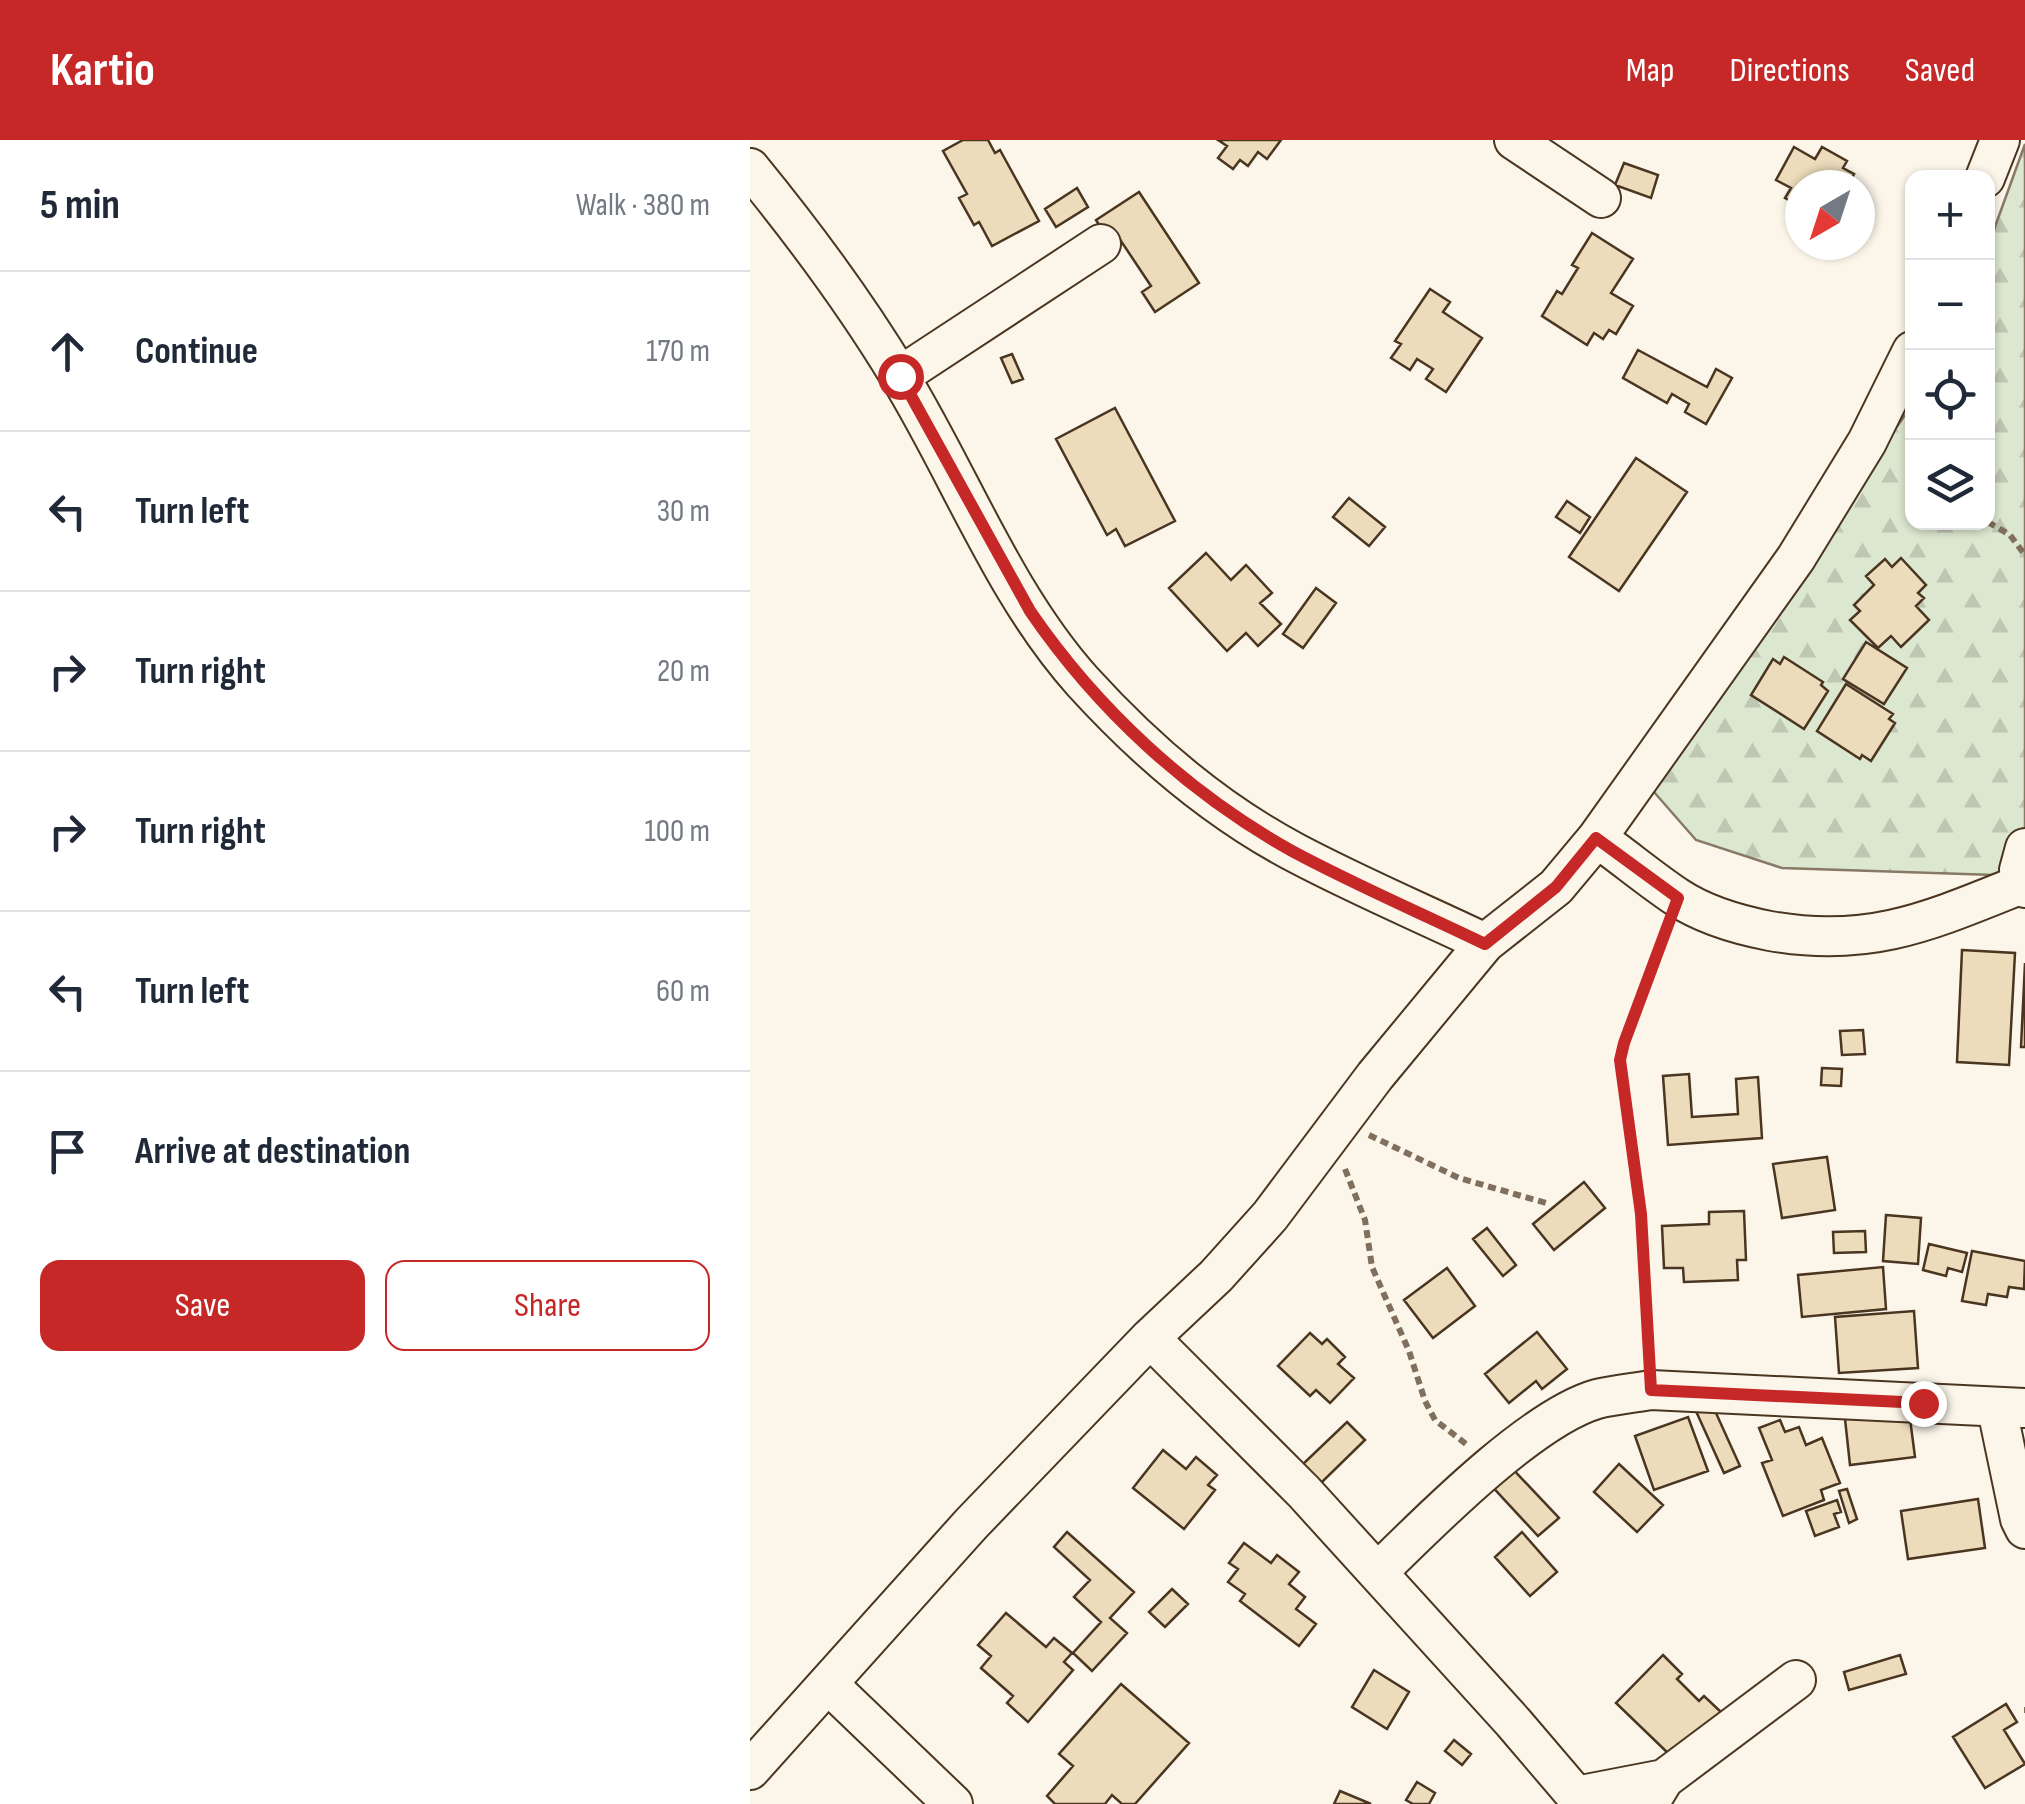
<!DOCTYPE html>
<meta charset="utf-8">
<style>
:root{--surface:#fff;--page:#f2f2f3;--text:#1f2937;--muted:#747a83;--line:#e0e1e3;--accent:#c62828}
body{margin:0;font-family:"Sofia Sans Condensed",sans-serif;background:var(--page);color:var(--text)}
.controls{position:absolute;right:30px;top:30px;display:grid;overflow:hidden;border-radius:20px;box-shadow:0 2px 8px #0004}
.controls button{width:90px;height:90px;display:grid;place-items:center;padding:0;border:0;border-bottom:2px solid var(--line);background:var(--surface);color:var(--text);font:50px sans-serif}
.compass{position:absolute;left:1035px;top:30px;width:90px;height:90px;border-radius:50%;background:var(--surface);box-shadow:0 2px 8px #0004;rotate:219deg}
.stop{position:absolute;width:30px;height:30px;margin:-22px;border:8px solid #c62828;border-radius:50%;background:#fff}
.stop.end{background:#c62828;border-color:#fff;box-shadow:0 2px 10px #0008}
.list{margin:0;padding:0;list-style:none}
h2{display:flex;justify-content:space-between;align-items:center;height:130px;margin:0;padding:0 40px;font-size:42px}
h2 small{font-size:32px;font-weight:400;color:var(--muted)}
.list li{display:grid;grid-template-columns:65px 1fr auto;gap:30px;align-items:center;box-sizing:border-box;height:160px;padding:0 40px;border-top:2px solid var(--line)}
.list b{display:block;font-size:38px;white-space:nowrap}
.list em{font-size:32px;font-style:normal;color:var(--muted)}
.actions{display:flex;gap:20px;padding:30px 40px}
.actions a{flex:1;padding:22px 0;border:2px solid var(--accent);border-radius:20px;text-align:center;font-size:35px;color:var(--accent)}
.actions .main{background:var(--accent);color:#fff}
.icon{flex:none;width:55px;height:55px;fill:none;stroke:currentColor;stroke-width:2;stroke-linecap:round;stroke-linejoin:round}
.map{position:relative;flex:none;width:1275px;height:1664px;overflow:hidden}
header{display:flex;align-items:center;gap:60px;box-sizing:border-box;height:140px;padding:0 50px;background:var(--accent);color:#fff}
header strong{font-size:48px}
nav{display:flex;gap:55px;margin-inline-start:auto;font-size:35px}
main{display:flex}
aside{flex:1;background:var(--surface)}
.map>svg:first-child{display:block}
.forest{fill:url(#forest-firs);stroke:#887966;stroke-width:2.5}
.building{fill:#ecdcbc;stroke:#4a3520;stroke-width:2.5}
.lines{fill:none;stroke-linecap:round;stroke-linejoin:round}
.minor-casing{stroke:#4a3520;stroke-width:42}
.path{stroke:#7f6f5c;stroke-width:6;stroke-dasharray:8 5;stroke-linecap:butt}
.minor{stroke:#fbf6e9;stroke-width:38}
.route{stroke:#c62828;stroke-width:12}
</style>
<header>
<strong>Kartio</strong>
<nav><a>Map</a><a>Directions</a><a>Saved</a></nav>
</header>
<main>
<aside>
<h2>5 min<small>Walk · 380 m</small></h2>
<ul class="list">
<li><svg class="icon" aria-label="ahead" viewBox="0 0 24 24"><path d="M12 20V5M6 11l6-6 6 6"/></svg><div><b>Continue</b></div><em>170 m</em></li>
<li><svg class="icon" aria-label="left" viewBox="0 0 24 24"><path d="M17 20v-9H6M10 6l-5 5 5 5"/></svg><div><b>Turn left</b></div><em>30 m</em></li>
<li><svg class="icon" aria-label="right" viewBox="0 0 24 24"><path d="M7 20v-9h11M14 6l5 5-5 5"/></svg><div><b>Turn right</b></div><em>20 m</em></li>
<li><svg class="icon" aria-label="right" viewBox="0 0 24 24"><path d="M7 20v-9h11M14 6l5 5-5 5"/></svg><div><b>Turn right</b></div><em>100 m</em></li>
<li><svg class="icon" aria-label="left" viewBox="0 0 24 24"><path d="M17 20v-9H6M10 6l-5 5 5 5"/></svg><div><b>Turn left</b></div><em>60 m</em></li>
<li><svg class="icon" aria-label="arrive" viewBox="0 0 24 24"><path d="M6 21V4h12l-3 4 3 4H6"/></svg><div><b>Arrive at destination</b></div></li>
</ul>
<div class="actions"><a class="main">Save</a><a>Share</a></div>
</aside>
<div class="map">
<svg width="1275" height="1664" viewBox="0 0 1275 1664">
<defs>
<pattern id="forest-firs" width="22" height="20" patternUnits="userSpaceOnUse" patternTransform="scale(2.5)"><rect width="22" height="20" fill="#dce7d0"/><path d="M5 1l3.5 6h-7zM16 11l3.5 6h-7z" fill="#bec7b2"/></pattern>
</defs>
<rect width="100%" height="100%" fill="#fbf6e9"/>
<path class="forest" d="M 1275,4 L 1275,736 L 1032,728 L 946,700 L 897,644 L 1162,265 L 1162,382 L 1238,382 L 1238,106 Z"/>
<path class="building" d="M 213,0 L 238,0 L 245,13 L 250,10 L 289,81 L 242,106 L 229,82 L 224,85 L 209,58 L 217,54 L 193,11 Z
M 468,0 L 531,0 L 517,19 L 508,12 L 498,26 L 490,20 L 483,29 L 468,18 L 477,6 Z
M 1044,7 L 1065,19 L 1072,7 L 1097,21 L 1093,28 L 1104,34 L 1098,45 L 1050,45 L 1050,66 L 1035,58 L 1041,48 L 1026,40 Z
M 874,23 L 908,35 L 901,58 L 865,45 Z
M 327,48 L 338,67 L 306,87 L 295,69 Z
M 389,52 L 449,143 L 405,172 L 392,152 L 401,146 L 367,95 L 359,100 L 346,80 Z
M 842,93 L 883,119 L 861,153 L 883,166 L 866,194 L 859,190 L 853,199 L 844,193 L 837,205 L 792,176 L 807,151 L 812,154 L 828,128 L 822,125 Z
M 680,149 L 700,162 L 693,172 L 732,198 L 696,252 L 676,239 L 683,229 L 667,219 L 660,230 L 641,218 L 651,204 L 645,201 Z
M 888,210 L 957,247 L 966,229 L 982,238 L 956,284 L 935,272 L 939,264 L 922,254 L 917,263 L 873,238 Z
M 262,214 L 273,239 L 262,243 L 251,218 Z
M 365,268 L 425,381 L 375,406 L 366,389 L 357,395 L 306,299 Z
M 886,318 L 937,352 L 869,451 L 819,417 Z
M 599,358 L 635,387 L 619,406 L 583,377 Z
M 817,361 L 840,377 L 830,393 L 806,377 Z
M 456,413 L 481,440 L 496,425 L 522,453 L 510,463 L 531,484 L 508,506 L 496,493 L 477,511 L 419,448 Z
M 1151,418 L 1176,445 L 1168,453 L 1174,458 L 1166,466 L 1179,480 L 1151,507 L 1141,496 L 1128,508 L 1100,480 L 1110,471 L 1104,465 L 1124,445 L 1116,436 L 1135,419 L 1142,427 Z
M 566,448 L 586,463 L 553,508 L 533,494 Z
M 1116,502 L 1157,528 L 1134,564 L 1093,539 Z
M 1034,517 L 1073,542 L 1071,545 L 1078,551 L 1054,589 L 1001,555 L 1023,519 L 1030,524 Z
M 1096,544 L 1143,574 L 1139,579 L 1145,583 L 1121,621 L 1112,615 L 1110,619 L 1067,591 Z
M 1212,810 L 1265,813 L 1259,925 L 1207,922 Z
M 1275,823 L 1275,907 L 1271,907 Z
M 1113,890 L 1115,914 L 1092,915 L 1090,891 Z
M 1072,928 L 1092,929 L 1091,946 L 1071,945 Z
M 939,934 L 942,977 L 988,974 L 986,939 L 1008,937 L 1012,998 L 918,1005 L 913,936 Z
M 1077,1017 L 1085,1070 L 1032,1078 L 1023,1024 Z
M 834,1042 L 855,1068 L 804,1110 L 783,1084 Z
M 994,1071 L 996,1120 L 987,1120 L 988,1140 L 934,1142 L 933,1128 L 914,1128 L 912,1086 L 959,1084 L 959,1072 Z
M 1136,1075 L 1171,1078 L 1168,1124 L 1133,1121 Z
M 737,1088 L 766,1125 L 753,1136 L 723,1099 Z
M 1115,1091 L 1116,1112 L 1084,1113 L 1083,1092 Z
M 1179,1104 L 1217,1113 L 1212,1132 L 1198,1128 L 1196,1136 L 1173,1130 Z
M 1222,1111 L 1275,1121 L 1274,1149 L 1259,1147 L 1257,1157 L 1238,1154 L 1236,1165 L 1212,1161 Z
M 1133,1127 L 1136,1169 L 1052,1177 L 1048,1135 Z
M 697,1128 L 725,1166 L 683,1198 L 654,1160 Z
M 1164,1171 L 1168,1228 L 1089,1233 L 1085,1177 Z
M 787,1192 L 817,1229 L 792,1249 L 786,1241 L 759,1263 L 735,1234 Z
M 560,1193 L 572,1204 L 577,1199 L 595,1217 L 588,1224 L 604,1238 L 580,1263 L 566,1250 L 560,1256 L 528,1226 Z
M 961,1262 L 990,1326 L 974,1333 L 945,1269 Z
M 1159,1271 L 1165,1317 L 1100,1325 L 1095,1279 Z
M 938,1277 L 958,1331 L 904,1350 L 885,1296 Z
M 1030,1280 L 1035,1292 L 1049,1287 L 1056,1305 L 1072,1298 L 1090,1343 L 1071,1350 L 1074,1360 L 1033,1376 L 1012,1323 L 1022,1320 L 1009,1288 Z
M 597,1282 L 615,1300 L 571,1343 L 553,1324 Z
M 413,1310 L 436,1329 L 446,1317 L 467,1335 L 458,1345 L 465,1350 L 434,1389 L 383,1348 Z
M 758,1324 L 809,1378 L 788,1396 L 738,1342 Z
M 869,1324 L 913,1365 L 887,1392 L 844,1352 Z
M 1097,1349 L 1107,1379 L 1099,1383 L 1089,1351 Z
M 1228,1359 L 1235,1408 L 1158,1419 L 1151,1371 Z
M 1087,1360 L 1091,1372 L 1084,1374 L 1089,1387 L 1065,1396 L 1056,1371 Z
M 317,1392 L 384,1452 L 360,1478 L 377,1493 L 342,1531 L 323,1513 L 351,1482 L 324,1457 L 340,1440 L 304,1407 Z
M 772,1392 L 807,1432 L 780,1456 L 745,1417 Z
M 494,1403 L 521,1423 L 527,1415 L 549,1432 L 539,1444 L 555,1457 L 546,1469 L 566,1484 L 549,1506 L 490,1461 L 495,1454 L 478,1442 L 488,1429 L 479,1423 Z
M 422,1449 L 438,1464 L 415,1487 L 399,1472 Z
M 256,1473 L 296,1507 L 304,1498 L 322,1513 L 314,1522 L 323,1530 L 278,1582 L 257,1563 L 263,1556 L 231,1528 L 241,1516 L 228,1505 Z
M 913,1515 L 932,1534 L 927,1539 L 949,1561 L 954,1556 L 972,1573 L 921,1616 L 866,1563 Z
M 1150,1515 L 1156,1534 L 1099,1550 L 1094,1532 Z
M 624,1530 L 659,1552 L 637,1589 L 602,1567 Z
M 371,1544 L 439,1603 L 385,1664 L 372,1664 L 362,1655 L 355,1664 L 305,1664 L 297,1656 L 323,1626 L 309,1614 Z
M 1256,1564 L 1267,1582 L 1254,1590 L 1275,1624 L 1235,1648 L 1203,1597 Z
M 704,1600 L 721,1614 L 712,1625 L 695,1611 Z
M 667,1642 L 685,1653 L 679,1664 L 663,1664 L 656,1660 Z
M 590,1651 L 621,1664 L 584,1664 Z"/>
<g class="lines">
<g class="minor-casing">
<path id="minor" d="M 764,0 L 851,58
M 0,28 C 54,94 106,164 150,237 C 211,337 254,454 333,542 C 393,608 465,670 544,712 C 606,745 672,773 735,803
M 1235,38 L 1250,0
M 150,236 L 351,104
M 847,698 C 874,717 900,739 927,757 C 954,775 989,785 1020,791 C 1120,809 1182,780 1272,744
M 1275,708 L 1269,730 L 1275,748
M 400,1198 L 554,1352 L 763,1582 L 833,1664
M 1247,1269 L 1270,1379 L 1275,1389
M 628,1432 C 678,1383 781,1278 847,1259 C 864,1255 883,1253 901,1250 L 1275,1268
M 79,1545 L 203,1664
M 0,1630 L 221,1384 L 400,1198 L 466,1136 L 520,1076 L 625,936 L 735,803 L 806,747 L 847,698 L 1046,418 L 1117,302 L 1162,211
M 826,1656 L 914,1639
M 899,1664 L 914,1639 L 1046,1540"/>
</g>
<path class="path" d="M 1238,382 L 1260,395 L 1275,415
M 619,995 L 709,1038 L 796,1063
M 595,1029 L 615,1080 L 622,1127 L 659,1211 L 675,1261 L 685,1280 L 716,1304
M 899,1219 L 891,1074 L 870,920 L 874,903 L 918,787
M 1274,1570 L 1275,1570"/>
<use href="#minor" class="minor"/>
</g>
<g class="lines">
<path class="route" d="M 150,236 L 280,471 C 347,569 438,653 542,711 C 605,745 671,773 735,804 L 806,747 L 846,698 L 928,758 L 874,903 L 870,920 L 891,1074 L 901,1250 L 1173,1263"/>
</g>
</svg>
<div class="controls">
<button>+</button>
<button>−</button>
<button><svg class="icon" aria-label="locate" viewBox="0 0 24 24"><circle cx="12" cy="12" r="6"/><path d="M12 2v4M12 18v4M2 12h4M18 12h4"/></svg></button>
<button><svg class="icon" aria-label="layers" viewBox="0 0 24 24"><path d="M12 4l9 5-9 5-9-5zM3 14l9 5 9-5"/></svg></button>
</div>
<svg class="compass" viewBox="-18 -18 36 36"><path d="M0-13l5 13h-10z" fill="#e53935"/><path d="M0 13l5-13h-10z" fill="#747a83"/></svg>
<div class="stop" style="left:150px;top:236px"></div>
<div class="stop end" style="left:1173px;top:1263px"></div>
</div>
</main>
